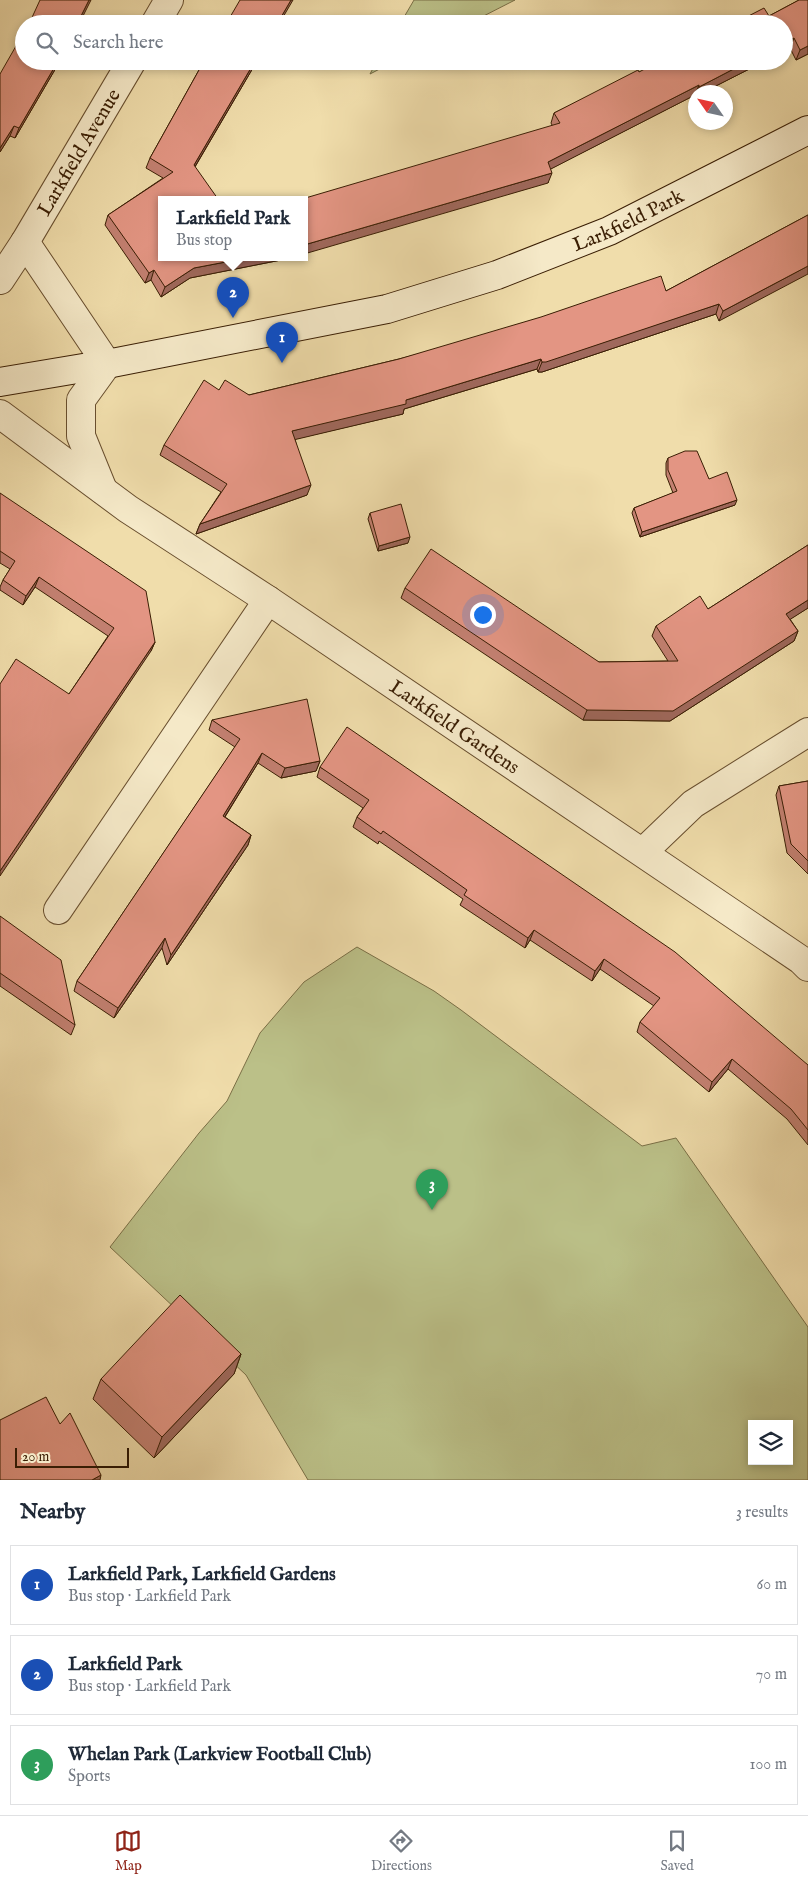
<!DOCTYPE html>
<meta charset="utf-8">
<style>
:root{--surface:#fff;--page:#f6f6f7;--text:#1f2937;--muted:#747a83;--line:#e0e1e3;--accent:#8f2418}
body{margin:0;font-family:"IM FELL English",serif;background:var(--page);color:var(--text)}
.controls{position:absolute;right:15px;bottom:15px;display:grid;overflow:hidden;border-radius:0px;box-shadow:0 2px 8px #0003}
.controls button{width:45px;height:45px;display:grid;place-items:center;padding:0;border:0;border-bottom:1px solid var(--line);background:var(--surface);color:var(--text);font:25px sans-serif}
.compass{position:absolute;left:688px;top:85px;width:45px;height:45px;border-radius:50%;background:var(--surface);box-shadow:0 2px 8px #0003;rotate:304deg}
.scale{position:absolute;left:15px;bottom:12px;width:114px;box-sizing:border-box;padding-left:5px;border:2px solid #3a1e04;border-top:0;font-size:14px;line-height:18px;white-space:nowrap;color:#3a1e04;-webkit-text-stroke:4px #f5e9c8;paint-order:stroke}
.you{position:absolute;left:482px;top:614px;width:18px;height:18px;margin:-12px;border:4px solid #fff;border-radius:50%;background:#1a73e8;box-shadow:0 0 0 8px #1a73e833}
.badge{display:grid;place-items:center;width:32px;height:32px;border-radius:50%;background:var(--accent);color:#fff;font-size:16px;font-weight:700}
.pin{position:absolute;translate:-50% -41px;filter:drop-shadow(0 1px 2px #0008)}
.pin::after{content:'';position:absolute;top:26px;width:18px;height:15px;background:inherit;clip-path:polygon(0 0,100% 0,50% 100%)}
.popup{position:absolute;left:158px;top:196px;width:150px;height:65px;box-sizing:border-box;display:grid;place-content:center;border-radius:0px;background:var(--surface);filter:drop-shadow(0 1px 4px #0005);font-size:16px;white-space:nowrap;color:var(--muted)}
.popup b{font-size:19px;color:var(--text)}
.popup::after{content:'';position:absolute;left:50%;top:100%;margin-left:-10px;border:10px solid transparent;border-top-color:var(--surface)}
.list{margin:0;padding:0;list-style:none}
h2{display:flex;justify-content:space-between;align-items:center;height:65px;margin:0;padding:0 20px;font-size:21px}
h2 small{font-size:16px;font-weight:400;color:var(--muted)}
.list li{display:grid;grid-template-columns:32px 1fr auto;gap:15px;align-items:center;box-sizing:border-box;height:80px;margin:0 10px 10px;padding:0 10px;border:1px solid var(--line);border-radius:0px}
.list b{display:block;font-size:19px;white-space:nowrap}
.list p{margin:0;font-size:16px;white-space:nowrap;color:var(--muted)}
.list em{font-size:16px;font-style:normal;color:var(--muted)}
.icon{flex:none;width:28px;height:28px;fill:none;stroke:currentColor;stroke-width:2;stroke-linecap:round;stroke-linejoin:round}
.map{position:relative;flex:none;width:808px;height:1480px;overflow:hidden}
.search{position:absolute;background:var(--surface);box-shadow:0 2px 8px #0003;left:15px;right:15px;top:15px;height:55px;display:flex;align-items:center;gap:12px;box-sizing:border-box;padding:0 18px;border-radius:28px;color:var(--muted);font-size:19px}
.sheet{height:335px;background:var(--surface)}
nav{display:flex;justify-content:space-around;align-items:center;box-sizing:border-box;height:70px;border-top:1px solid var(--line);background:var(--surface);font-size:14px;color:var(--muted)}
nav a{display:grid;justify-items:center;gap:2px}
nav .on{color:var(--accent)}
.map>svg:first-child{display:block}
.green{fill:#bbc088;stroke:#7a6f46;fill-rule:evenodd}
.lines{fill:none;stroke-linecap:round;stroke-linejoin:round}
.street-casing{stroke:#684e2e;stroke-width:30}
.secondary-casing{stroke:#3a1e04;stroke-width:30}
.street{stroke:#f5e9c8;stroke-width:28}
.secondary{stroke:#f5e9c8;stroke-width:28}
.wall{fill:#c38071;stroke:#3a1e04}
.shaded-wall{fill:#9f685c;stroke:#3a1e04}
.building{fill:#e39583;stroke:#3a1e04}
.labels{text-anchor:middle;stroke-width:4;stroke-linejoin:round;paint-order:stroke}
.street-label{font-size:20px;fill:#3a1e04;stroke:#f5e9c8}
</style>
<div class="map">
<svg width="808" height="1480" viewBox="0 0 808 1480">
<rect width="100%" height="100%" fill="#f0ddab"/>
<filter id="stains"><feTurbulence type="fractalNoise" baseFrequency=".004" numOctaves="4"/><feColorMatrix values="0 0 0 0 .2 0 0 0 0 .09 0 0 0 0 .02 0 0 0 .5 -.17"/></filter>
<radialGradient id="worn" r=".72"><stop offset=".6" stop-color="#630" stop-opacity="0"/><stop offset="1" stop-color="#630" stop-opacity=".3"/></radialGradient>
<path class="green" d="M 414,0 L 515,0 L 468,24 L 400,24 Z
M 377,61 L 395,61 L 370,74 Z
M 357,947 L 434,991 L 461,1010 L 642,1146 L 676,1138 L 808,1327 L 808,1480 L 308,1480 L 246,1375 L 110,1247 L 199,1133 L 227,1101 L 260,1033 L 304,982 ZM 752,1424 L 789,1424 L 789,1461 L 752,1461 Z"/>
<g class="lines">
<g class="street-casing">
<g id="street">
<path d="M 155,24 L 169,0"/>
<path d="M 25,242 L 107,364 L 81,400 L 81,436 L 103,490"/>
<path id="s1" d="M 0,280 L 25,242 L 132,61"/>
<path id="s2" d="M 0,414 L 128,509 L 268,600 L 801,960 L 808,967"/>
<path d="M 643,852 L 693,804 L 808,732"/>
<path d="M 58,910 L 268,600"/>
</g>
</g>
<g class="secondary-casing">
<g id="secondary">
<path id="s3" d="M 0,382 L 107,364 L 387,309 L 497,275 L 609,231 L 808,130"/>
</g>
</g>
<use href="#street" class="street"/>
<use href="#secondary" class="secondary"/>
</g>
<path class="wall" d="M 799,0 L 808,54 L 796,60 L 790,48 L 769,16 Z
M 24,61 L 60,61 L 15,138 L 10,136 L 0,152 L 0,74 Z
M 204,61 L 257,61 L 195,167 L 162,199 L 286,259 L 190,278 L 161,297 L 151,280 L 145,283 L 105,225 L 108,215 L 163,178 L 146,168 L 150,158 Z
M 765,61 L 704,92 L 696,92 L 696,96 L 695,95 L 550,169 L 548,183 L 552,125 L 551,123 L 554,113 L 639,72 Z
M 808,215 L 719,321 L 716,314 L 542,372 L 538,372 L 537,369 L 404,409 L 403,414 L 295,439 L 307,495 L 196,534 L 200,524 L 221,492 L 160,455 L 164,445 L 219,390 L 249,395 L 399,359 L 666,291 Z
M 668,458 L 709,479 L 735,505 L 640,537 L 632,513 L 634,508 L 673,493 L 666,475 L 666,463 Z
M 0,493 L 155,642 L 151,651 L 69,694 L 108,636 L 35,587 L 23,605 L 0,590 L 0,587 L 3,580 L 10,569 L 0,563 Z
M 370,513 L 408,543 L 378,551 L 368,519 Z
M 808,545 L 808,608 L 790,619 L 798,631 L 794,641 L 670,721 L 583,720 L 401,598 L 405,588 L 599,662 L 668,661 L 652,636 L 656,626 L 708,609 Z
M 212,720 L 320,761 L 316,771 L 281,778 L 258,763 L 225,817 L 251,835 L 248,845 L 167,965 L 162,948 L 114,1018 L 74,991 L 77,981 L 235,747 L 209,730 Z
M 320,767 L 808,1065 L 808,1145 L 787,1119 L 728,1069 L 709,1092 L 637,1032 L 640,1022 L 654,1006 L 600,969 L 592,981 L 530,940 L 525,948 L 460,905 L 463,899 L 379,841 L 378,844 L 353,827 L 357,817 L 363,808 L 317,777 Z
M 808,781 L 808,874 L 787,853 L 776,795 L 779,786 Z
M 0,916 L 75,1025 L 71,1035 L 0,986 Z
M 241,1354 L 234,1374 L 154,1458 L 93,1399 L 101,1379 Z"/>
<path class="shaded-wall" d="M 89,0 L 91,0 L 79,24 L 77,24 Z
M 291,0 L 293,0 L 279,24 L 277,24 Z
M 794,38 L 790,48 L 784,51 L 784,43 Z
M 808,46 L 808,54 L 796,60 L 800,50 Z
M 58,61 L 60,61 L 15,138 L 19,128 Z
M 255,61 L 257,61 L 190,175 L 194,165 Z
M 749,61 L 765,61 L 704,92 L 697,92 L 699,87 Z
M 699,85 L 695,95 L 545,172 L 548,162 Z
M 14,126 L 10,136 L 0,152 L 0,148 Z
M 552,173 L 548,183 L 304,254 L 304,245 Z
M 252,257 L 295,257 L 286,259 L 190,278 L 161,297 L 165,287 L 194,268 Z
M 808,266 L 808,274 L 719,321 L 723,311 Z
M 154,270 L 151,280 L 145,283 L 149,273 Z
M 719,304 L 716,314 L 542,372 L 538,372 L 542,362 Z
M 541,359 L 537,369 L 404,409 L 403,414 L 289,441 L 292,431 L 406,400 Z
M 311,485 L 307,495 L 196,534 L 200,524 Z
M 737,500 L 735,505 L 640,537 L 642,532 Z
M 410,537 L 408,543 L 378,551 L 379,546 Z
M 39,577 L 35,587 L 23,605 L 26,596 Z
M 808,600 L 808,608 L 783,624 L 786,614 Z
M 798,631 L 794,641 L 670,721 L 583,720 L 587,710 Z
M 155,642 L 151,651 L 0,876 L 0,871 Z
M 262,753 L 258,763 L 219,826 L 223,816 Z
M 320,761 L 316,771 L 281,778 L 285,768 Z
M 251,835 L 248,845 L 167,965 L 171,955 Z
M 534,930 L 530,940 L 525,948 L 528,938 Z
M 165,938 L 162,948 L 114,1018 L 118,1008 Z
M 604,959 L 600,969 L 592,981 L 595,971 Z
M 732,1059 L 728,1069 L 709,1092 L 712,1082 Z
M 241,1354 L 234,1374 L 154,1458 L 162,1437 Z
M 101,1475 L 100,1480 L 92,1480 Z"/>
<path class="building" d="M 40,0 L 89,0 L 77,24 L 29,24 Z
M 240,0 L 291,0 L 277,24 L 226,24 Z
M 799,0 L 808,0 L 808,46 L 800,50 L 794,38 L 784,43 L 784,24 L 733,24 L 764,8 L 769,16 Z
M 24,32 L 24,61 L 58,61 L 19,128 L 14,126 L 0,148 L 0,74 Z
M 204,61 L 255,61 L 194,165 L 218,199 L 162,199 L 162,257 L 252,257 L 194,268 L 165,287 L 154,270 L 149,273 L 108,215 L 173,172 L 150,158 Z
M 660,61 L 749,61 L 699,87 L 699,85 L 548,162 L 552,173 L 304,245 L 304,199 L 302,199 L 560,123 L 554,113 L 638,70 L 639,72 Z
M 808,215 L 808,266 L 723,311 L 719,304 L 546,362 L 542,362 L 541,359 L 406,400 L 406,404 L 292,431 L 311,485 L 200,524 L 227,484 L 164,445 L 204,380 L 219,390 L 225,380 L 249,395 L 399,359 L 541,317 L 661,276 L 666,291 Z
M 685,451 L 697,451 L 709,479 L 727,472 L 737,500 L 642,532 L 634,508 L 677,491 L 668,470 L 668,458 Z
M 0,493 L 146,591 L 155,642 L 0,871 L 0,684 L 16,659 L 69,694 L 114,628 L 39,577 L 26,596 L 3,580 L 15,561 L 0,551 Z
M 401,504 L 410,537 L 379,546 L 370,513 Z
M 808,545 L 808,600 L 786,614 L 798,631 L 673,711 L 587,710 L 405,588 L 431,549 L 599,662 L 678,661 L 656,626 L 700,596 L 708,609 Z
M 307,699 L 320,761 L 285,768 L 262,753 L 223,816 L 251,835 L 171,955 L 165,938 L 118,1008 L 77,981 L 240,739 L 212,720 Z
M 347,727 L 675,952 L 808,1065 L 808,1130 L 791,1109 L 732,1059 L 712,1082 L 640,1022 L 660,998 L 604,959 L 595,971 L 534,930 L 528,938 L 464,895 L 467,890 L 383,831 L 381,834 L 357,817 L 369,800 L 320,767 Z
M 808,781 L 808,861 L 791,844 L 779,786 Z
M 0,916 L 61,960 L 75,1025 L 0,973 Z
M 180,1295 L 241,1354 L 162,1437 L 101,1379 Z
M 46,1397 L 60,1424 L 70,1413 L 101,1475 L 92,1480 L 0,1480 L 0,1420 Z"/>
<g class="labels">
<g class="street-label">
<text dy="7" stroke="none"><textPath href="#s1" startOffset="150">Larkfield Avenue</textPath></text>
<text dy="7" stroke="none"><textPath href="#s3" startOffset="651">Larkfield Park</textPath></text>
<text dy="7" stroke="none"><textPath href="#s2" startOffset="552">Larkfield Gardens</textPath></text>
</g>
</g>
<rect width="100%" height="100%" filter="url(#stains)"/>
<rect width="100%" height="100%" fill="url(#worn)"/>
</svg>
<div class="controls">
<button><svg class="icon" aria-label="layers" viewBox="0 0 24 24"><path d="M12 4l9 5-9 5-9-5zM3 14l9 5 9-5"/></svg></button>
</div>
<svg class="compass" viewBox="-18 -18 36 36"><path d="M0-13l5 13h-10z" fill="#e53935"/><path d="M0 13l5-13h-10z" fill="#747a83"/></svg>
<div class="scale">20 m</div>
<div class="you"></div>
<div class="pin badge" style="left:282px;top:363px;background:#1a4fb4">1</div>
<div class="pin badge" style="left:233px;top:318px;background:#1a4fb4">2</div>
<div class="popup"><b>Larkfield Park</b>Bus stop</div>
<div class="pin badge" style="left:432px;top:1210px;background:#2e9e5b">3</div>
<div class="search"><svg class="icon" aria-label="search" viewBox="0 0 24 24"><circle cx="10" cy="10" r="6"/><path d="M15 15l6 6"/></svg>Search here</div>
</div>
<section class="sheet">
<h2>Nearby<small>3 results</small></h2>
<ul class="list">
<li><span class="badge" style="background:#1a4fb4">1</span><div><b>Larkfield Park, Larkfield Gardens</b><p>Bus stop · Larkfield Park</p></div><em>60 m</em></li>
<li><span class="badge" style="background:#1a4fb4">2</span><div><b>Larkfield Park</b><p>Bus stop · Larkfield Park</p></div><em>70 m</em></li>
<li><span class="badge" style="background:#2e9e5b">3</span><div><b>Whelan Park (Larkview Football Club)</b><p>Sports</p></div><em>100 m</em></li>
</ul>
</section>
<nav>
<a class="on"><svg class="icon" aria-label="map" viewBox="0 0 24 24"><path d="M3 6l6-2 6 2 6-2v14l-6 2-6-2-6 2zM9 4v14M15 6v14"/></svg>Map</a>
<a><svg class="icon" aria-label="directions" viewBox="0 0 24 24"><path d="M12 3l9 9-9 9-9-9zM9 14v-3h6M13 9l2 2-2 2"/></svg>Directions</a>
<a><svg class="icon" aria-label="saved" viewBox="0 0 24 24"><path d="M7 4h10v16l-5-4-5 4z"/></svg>Saved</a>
</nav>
